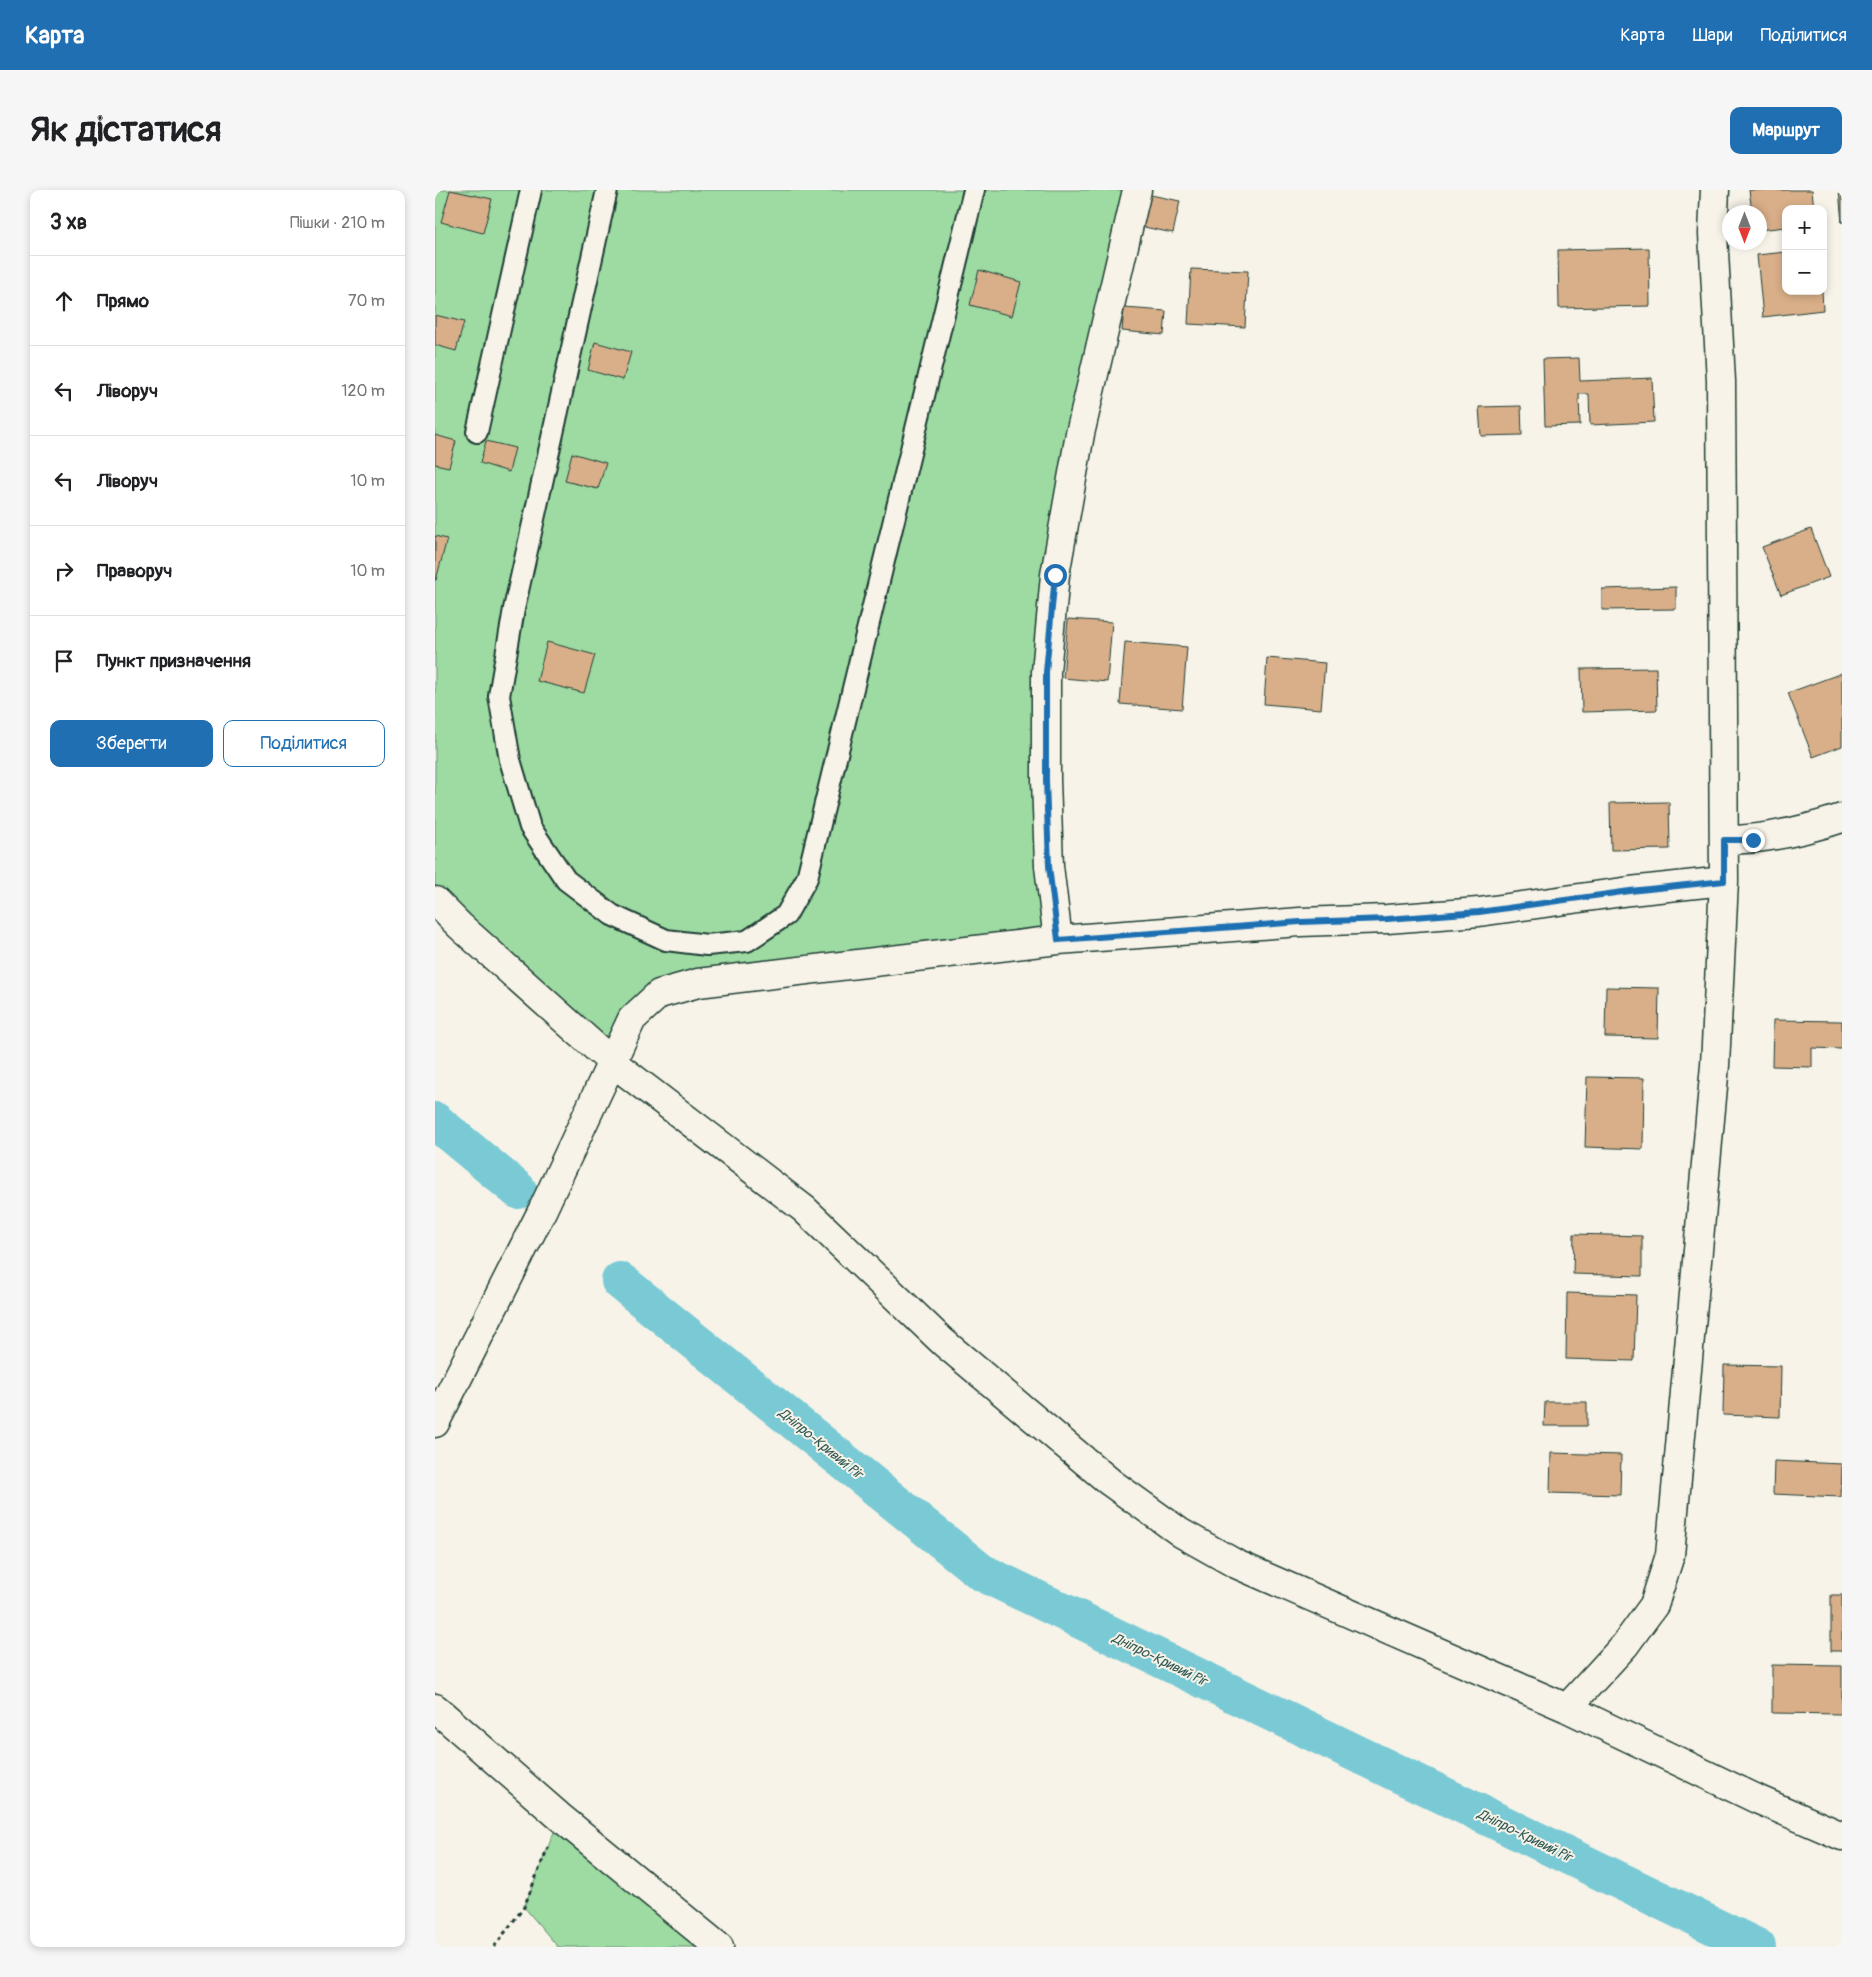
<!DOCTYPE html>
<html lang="uk">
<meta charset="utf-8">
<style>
:root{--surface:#fff;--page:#f6f6f6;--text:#202124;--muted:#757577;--line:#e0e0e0;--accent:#1f6fb2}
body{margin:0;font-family:Pangolin,sans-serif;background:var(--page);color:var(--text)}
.controls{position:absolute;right:15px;top:15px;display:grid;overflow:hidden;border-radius:10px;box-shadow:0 2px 8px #0003}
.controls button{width:45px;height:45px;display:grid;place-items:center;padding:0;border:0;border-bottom:1px solid var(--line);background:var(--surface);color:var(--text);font:25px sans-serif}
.compass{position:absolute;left:1287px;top:15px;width:45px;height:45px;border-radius:50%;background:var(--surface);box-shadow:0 2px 8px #0003;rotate:180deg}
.stop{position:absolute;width:15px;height:15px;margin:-11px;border:4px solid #1f6fb2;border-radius:50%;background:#fff}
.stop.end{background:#1f6fb2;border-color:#fff;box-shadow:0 1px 5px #0008}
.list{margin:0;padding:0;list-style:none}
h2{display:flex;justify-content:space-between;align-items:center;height:65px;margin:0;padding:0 20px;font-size:21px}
h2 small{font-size:16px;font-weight:400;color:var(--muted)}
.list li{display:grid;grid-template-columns:32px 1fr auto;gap:15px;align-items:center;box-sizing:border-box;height:90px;padding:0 20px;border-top:1px solid var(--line)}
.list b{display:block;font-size:19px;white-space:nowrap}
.list em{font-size:16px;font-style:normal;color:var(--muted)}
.actions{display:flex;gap:10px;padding:15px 20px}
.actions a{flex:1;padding:11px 0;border:1px solid var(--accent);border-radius:10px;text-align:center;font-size:18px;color:var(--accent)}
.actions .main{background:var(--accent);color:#fff}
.icon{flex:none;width:28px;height:28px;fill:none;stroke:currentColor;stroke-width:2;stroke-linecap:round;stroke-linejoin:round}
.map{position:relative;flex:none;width:1407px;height:1757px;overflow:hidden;border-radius:10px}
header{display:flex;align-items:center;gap:30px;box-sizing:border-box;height:70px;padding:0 25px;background:var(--accent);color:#fff}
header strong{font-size:24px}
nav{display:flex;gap:28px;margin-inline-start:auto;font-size:18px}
.intro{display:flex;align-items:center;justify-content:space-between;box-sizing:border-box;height:120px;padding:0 30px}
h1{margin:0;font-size:35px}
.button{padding:12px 22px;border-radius:10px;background:var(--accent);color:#fff;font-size:18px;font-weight:700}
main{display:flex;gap:30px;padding:0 30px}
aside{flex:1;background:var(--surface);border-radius:10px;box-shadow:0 2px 8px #0003}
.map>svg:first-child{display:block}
.green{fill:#9edba3;stroke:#5e8c6c}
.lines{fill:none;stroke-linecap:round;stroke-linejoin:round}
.canal{stroke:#7acad5;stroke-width:38}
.building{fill:#d9af89;stroke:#1f3d34}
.service-casing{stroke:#1f3d34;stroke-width:24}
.minor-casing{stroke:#1f3d34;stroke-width:31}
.secondary-casing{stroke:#1f3d34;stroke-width:31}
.path{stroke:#1f3d34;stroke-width:3;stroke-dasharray:4 4;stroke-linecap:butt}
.service{stroke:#f7f3e8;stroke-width:20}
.minor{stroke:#f7f3e8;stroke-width:28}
.secondary{stroke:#f7f3e8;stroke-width:28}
.route{stroke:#1f6fb2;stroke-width:6}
.labels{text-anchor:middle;stroke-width:4;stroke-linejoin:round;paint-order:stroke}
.water-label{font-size:14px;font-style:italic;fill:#315954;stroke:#f7f3e8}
</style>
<header>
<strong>Карта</strong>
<nav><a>Карта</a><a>Шари</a><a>Поділитися</a></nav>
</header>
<div class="intro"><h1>Як дістатися</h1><a class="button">Маршрут</a></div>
<main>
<aside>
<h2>3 хв<small>Пішки · 210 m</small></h2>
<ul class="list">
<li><svg class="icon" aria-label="ahead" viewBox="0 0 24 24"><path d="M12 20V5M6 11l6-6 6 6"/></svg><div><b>Прямо</b></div><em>70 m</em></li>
<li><svg class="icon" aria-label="left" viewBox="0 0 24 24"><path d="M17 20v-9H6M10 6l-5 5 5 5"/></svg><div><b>Ліворуч</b></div><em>120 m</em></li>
<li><svg class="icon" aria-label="left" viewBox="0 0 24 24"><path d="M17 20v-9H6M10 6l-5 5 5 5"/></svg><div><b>Ліворуч</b></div><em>10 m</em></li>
<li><svg class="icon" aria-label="right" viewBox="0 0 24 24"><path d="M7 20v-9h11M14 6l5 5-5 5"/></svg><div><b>Праворуч</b></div><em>10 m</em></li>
<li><svg class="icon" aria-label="arrive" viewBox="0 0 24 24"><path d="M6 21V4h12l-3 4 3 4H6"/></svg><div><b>Пункт призначення</b></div></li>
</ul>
<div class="actions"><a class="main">Зберегти</a><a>Поділитися</a></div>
</aside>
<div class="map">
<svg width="1407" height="1757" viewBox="0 0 1407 1757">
<rect width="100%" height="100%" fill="#f7f3e8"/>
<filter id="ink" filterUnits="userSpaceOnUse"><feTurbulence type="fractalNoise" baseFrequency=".02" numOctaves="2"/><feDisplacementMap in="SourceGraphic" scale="10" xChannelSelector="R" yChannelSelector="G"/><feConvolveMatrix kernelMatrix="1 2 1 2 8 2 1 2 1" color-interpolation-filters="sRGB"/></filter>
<g filter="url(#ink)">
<path class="green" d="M 0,0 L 696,0 L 620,385 L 623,750 L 224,805 L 177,872 L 0,711 Z
M 125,1627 L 284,1757 L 123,1757 L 89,1717 Z"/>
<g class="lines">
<path class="canal" d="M 0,931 L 83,1000
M 185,1091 L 546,1382 L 1322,1757"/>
</g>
<path class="building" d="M 15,0 L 57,9 L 48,43 L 6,32 Z
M 1314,0 L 1377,0 L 1379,19 L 1351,19 L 1351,37 L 1324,40 L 1324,22 L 1317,22 Z
M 1404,0 L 1407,0 L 1407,33 Z
M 711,4 L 745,11 L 738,43 L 704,36 Z
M 1214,58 L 1215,116 L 1124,118 L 1123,60 Z
M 1351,62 L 1351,101 L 1387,101 L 1388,120 L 1328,127 L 1322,65 Z
M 756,79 L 813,81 L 810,137 L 753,134 Z
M 544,80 L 586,92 L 577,126 L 535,115 Z
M 689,118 L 731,121 L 729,145 L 687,141 Z
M 0,125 L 29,132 L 21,161 L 0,155 Z
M 160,152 L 196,162 L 188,190 L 153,180 Z
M 1144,168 L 1145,191 L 1217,188 L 1219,232 L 1155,235 L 1154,204 L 1144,204 L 1145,235 L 1110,236 L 1108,169 Z
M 1086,216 L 1087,245 L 1046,246 L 1044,217 Z
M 0,245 L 21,251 L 14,277 L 0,274 Z
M 51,251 L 80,258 L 74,282 L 45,273 Z
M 137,263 L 171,273 L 163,299 L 130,291 Z
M 1376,339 L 1394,387 L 1346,405 L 1327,357 Z
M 0,346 L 12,349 L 1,390 L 0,390 Z
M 1241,397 L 1241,419 L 1167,420 L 1167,399 Z
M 633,429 L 677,432 L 672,492 L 628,488 Z
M 112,452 L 160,465 L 149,503 L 102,491 Z
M 690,452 L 752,457 L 747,519 L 685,514 Z
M 832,468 L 890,473 L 886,519 L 829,514 Z
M 1221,478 L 1222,520 L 1147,522 L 1146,479 Z
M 1407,483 L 1407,556 L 1378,567 L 1353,503 Z
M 1234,612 L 1235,659 L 1176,660 L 1175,613 Z
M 1171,797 L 1224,798 L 1223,848 L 1170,847 Z
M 1338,830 L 1407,831 L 1407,859 L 1377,858 L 1377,877 L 1337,876 Z
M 1152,887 L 1209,888 L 1208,959 L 1150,957 Z
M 1139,1044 L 1207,1046 L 1207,1086 L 1138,1084 Z
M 1132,1103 L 1201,1105 L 1199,1171 L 1131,1169 Z
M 1289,1175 L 1346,1176 L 1345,1227 L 1288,1225 Z
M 1110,1212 L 1152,1212 L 1152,1236 L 1109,1236 Z
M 1116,1263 L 1186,1265 L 1185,1305 L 1115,1303 Z
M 1339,1271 L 1407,1274 L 1406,1307 L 1338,1304 Z
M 1396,1405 L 1407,1405 L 1407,1461 L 1396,1461 Z
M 1337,1475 L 1407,1476 L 1407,1524 L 1337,1523 Z"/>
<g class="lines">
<g class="service-casing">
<path id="service" d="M 172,0 L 79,419 L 64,506 L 75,570 L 95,637 L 131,690 L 177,725 L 231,750 L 272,755 L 312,751 L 351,725 L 372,688 L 539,0
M 42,242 L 96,0"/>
</g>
<g class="minor-casing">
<path id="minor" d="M 1289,650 C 1330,650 1368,641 1407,628
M 0,711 L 25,736 L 177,872 L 369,1019 L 508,1152 L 675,1292 L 746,1343 L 801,1374 L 1132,1518 L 1324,1610 L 1407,1646
M 623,750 L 614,676 L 611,589 L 611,482 L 620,385 L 645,244 L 702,0
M 0,1233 L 107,1021 L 197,829 L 224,804 L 263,793 L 623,750 L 865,732 L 952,729 L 1044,722 L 1195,701 L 1289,691
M 1132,1518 L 1190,1455 L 1219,1415 L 1235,1365 L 1280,875 L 1289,691 L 1286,191 L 1278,44 L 1280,0"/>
</g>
<g class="secondary-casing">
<path id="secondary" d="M 0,1518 L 125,1627 L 284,1757"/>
</g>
<path class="path" d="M 59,1757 L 89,1717 L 113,1657"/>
<use href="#service" class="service"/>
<use href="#minor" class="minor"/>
<use href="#secondary" class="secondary"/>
</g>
</g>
<g class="lines" filter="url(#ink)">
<path class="route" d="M 620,385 L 611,482 L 611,590 L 614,676 L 623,750 L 865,732 L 952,729 L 1044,722 L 1195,701 L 1289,691 L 1289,650 L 1318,650"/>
</g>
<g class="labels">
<g class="water-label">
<text transform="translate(386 1253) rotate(39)" y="5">Дніпро-Кривий Ріг</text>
<text transform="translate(725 1469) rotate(26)" y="5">Дніпро-Кривий Ріг</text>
<text transform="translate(1090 1645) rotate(26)" y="5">Дніпро-Кривий Ріг</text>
</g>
</g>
</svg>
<div class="controls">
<button>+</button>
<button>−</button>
</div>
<svg class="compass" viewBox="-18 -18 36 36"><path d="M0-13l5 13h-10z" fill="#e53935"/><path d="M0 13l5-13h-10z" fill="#757577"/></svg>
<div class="stop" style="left:620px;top:385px"></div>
<div class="stop end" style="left:1318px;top:650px"></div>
</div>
</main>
